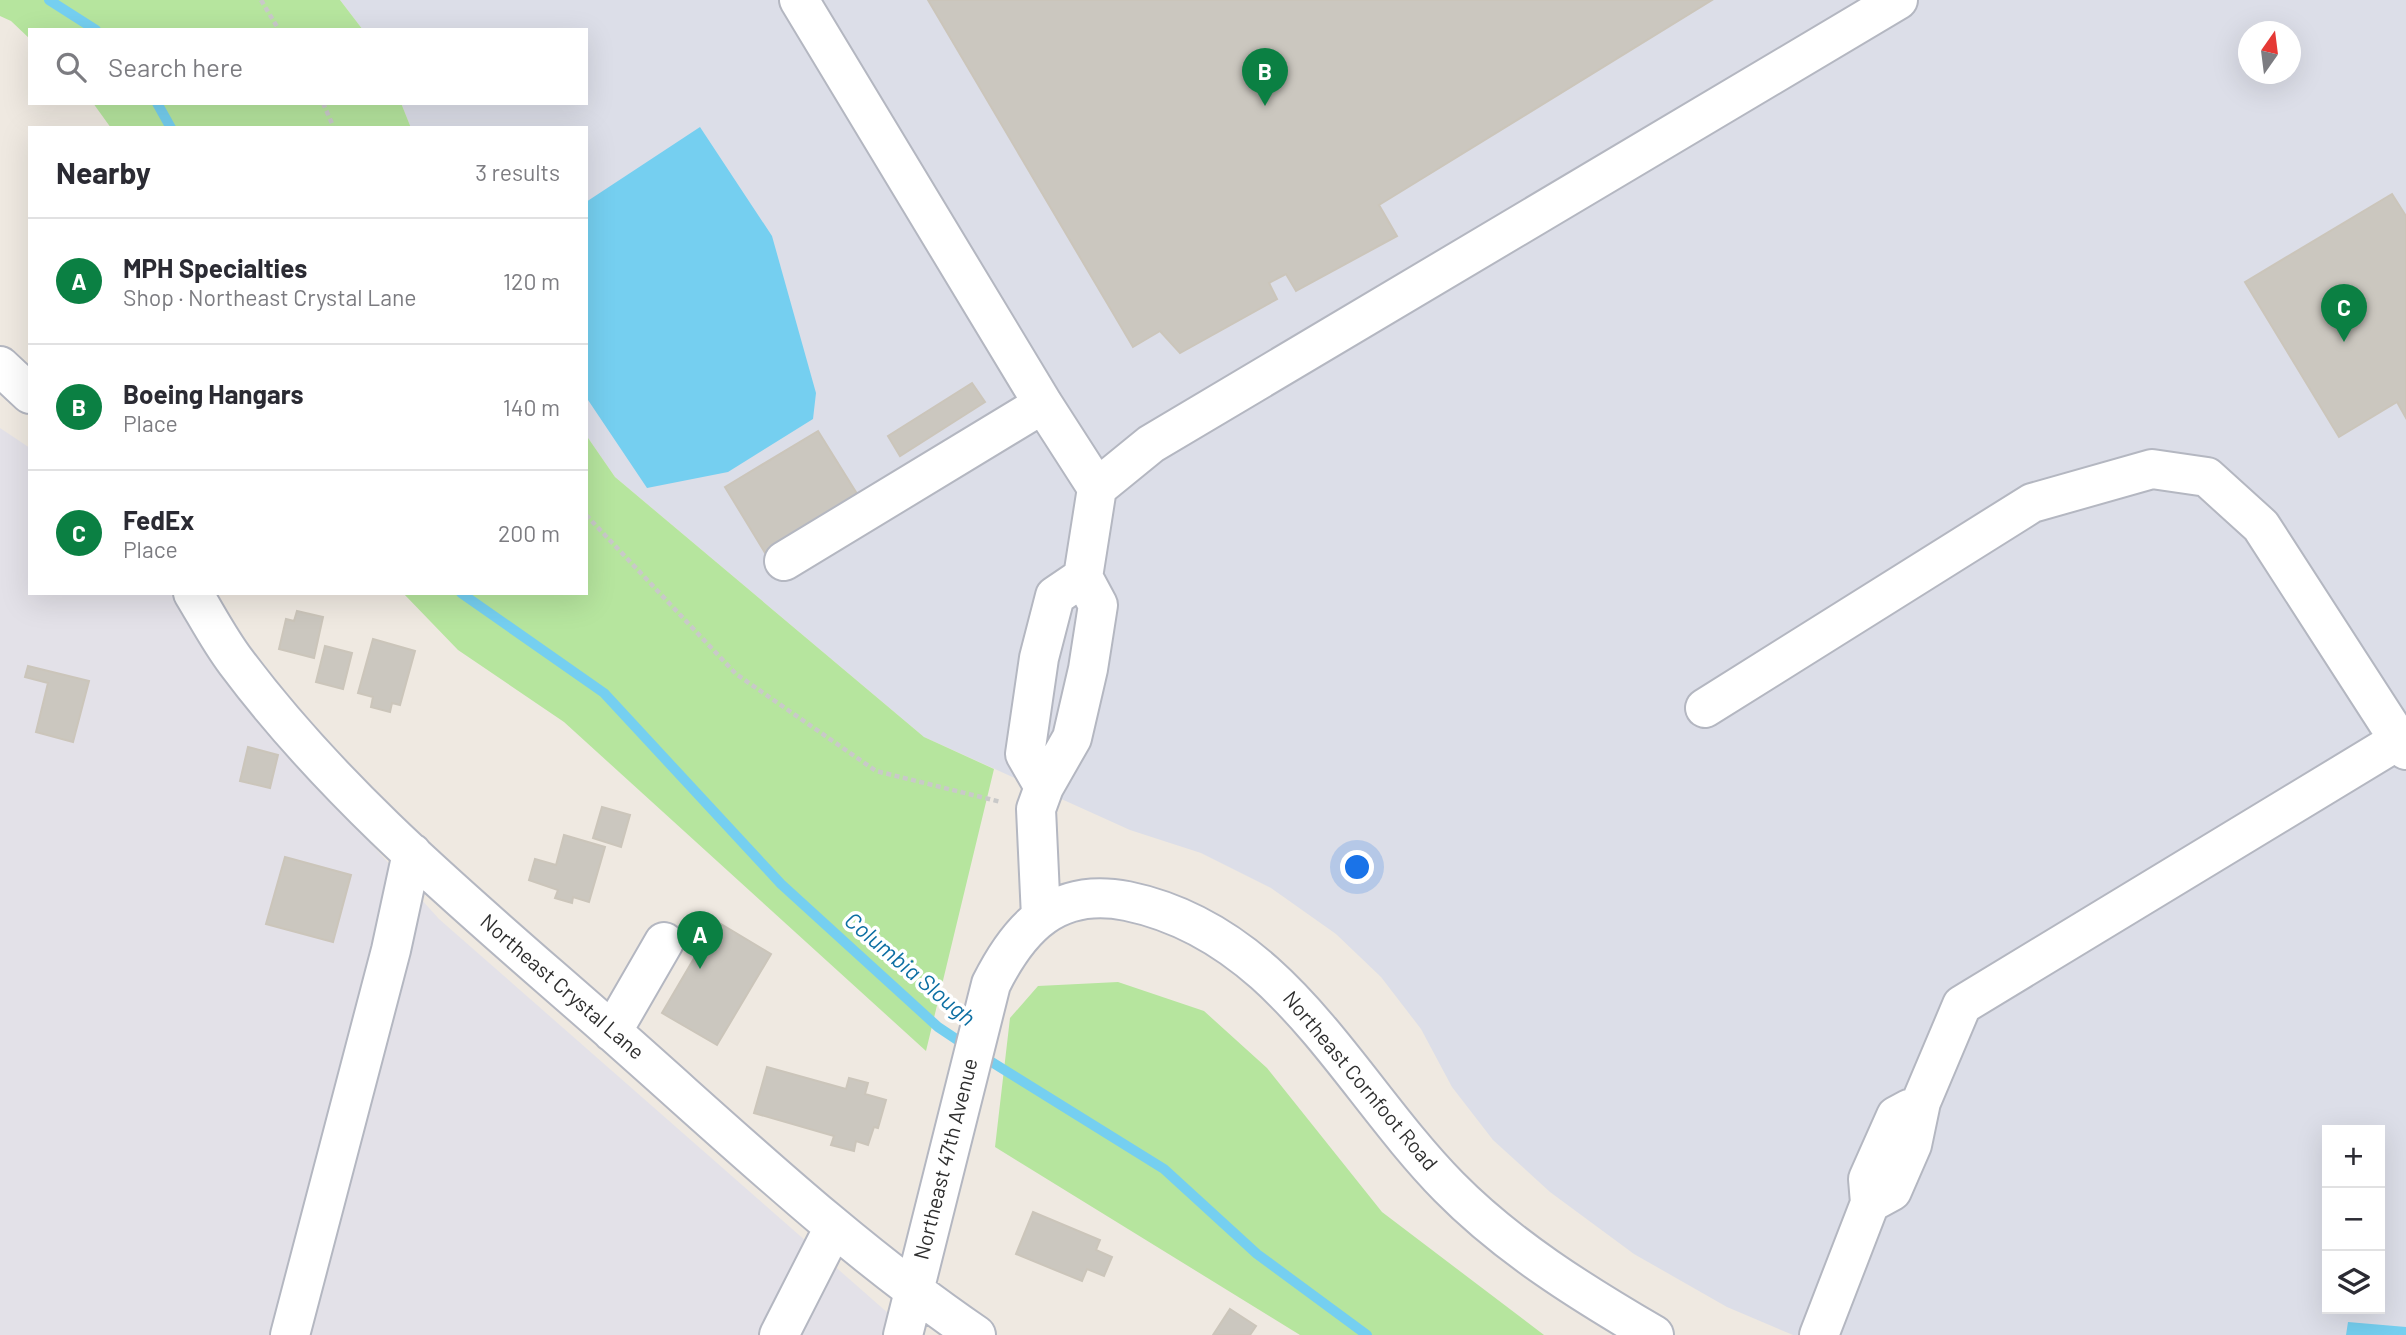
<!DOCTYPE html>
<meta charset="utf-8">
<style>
:root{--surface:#fff;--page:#f2f2f3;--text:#2b2b33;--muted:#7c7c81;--line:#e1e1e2;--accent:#0b8043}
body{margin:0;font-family:Barlow,sans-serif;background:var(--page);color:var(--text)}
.controls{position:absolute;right:21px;bottom:21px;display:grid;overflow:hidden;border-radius:0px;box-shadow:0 7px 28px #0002}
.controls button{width:63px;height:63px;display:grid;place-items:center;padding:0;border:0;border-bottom:2px solid var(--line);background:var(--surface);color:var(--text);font:35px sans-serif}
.compass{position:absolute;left:2238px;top:21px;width:63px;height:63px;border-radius:50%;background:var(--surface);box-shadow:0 7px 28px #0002;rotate:14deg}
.you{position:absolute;left:1358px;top:868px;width:24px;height:24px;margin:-18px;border:5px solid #fff;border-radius:50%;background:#1a73e8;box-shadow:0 0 0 10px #1a73e833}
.badge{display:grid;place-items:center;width:46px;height:46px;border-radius:50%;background:var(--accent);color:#fff;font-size:23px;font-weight:700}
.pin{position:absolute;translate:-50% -58px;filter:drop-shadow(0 2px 4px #0008)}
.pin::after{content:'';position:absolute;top:37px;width:24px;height:21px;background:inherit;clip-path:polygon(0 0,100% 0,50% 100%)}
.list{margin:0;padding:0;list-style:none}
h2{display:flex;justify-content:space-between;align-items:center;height:91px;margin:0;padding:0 28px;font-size:30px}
h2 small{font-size:23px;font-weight:400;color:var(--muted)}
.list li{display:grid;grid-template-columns:46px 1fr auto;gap:21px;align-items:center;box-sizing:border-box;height:126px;padding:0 28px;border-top:2px solid var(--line)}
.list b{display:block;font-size:26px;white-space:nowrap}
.list p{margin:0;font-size:23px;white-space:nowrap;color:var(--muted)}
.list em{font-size:23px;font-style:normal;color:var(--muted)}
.icon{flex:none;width:38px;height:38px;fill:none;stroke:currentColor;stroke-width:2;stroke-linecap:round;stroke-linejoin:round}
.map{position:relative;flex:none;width:2406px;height:1335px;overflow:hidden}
.search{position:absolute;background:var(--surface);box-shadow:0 7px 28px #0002;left:28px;top:28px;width:560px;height:77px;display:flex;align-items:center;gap:18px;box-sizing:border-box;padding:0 24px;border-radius:0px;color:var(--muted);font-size:26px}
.panel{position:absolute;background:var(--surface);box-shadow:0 7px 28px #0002;left:28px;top:126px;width:560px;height:469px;border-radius:0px}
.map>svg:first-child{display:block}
.industrial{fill:#e3e1e8}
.airport{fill:#dcdee8;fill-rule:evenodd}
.green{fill:#b6e59e}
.water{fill:#75cff0}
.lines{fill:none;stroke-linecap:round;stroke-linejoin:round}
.stream{stroke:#75cff0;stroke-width:10}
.building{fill:#cbc7bf;stroke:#cbc5ba;stroke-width:2}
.minor-casing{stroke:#b4b7c1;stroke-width:42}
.path{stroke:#c9c9c9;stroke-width:4.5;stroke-dasharray:5 3.5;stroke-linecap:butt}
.minor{stroke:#fff;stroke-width:38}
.labels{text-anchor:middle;stroke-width:7;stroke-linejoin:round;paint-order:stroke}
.street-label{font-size:21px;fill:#2e2e2e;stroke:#fff}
.water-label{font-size:23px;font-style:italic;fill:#0d6fa3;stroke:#fff}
</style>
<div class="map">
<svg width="2406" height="1335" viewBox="0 0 2406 1335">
<rect width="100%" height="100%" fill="#efe9e1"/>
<path class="industrial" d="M 0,428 L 30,448 L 30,593 L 170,593 L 279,742 L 439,919 L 913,1335 L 0,1335 Z"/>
<path class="airport" d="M 340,0 L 2406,0 L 2406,1335 L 1793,1335 L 1727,1307 L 1634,1254 L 1550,1192 L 1493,1140 L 1452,1087 L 1421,1029 L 1381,977 L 1336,934 L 1271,888 L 1201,853 L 1130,830 L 924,737 L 615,477 L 586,435 L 586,128 L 411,128 L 401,103 L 586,103 L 586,30 L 363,30 ZM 2248,32 L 2290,32 L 2290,74 L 2248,74 ZM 2327,1130 L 2380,1130 L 2380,1309 L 2327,1309 Z"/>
<path class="green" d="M 0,0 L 340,0 L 363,30 L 30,30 L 30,39 L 11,21 L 0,16 Z
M 93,103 L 401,103 L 411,128 L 111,128 Z
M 586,435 L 615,477 L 924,737 L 994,769 L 926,1051 L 564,722 L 458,650 L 403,593 L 586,593 Z
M 1118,982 L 1204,1011 L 1267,1068 L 1382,1212 L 1544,1335 L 1300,1335 L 995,1147 L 1010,1018 L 1038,986 Z"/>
<path class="water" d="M 700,127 L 772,236 L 816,393 L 813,419 L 728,472 L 647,488 L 586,397 L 586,202 Z
M 2348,1322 L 2406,1327 L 2406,1335 L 2346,1335 Z"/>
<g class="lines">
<path class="stream" d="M 49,0 L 96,30
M 157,103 L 171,128
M 461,593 L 604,693 L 781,884 L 938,1027 L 968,1047
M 982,1056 L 1164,1169 L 1257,1254 L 1367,1335"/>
</g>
<path class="building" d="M 928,0 L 1712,0 L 1379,205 L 1397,236 L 1296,291 L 1286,274 L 1269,283 L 1277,299 L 1180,353 L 1160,331 L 1133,347 Z
M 2392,194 L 2406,216 L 2406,418 L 2397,402 L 2339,437 L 2245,282 Z
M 972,383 L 985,402 L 900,456 L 888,436 Z
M 818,431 L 859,497 L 767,556 L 725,487 Z
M 297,611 L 323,617 L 314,658 L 279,649 L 286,619 L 294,621 Z
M 373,639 L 415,651 L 400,705 L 392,703 L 390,712 L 371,707 L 373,697 L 358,693 Z
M 325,646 L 352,653 L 343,689 L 316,682 Z
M 28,666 L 89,681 L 73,742 L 36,732 L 48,683 L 25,677 Z
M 248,747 L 278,755 L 270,788 L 240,781 Z
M 602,807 L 630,815 L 621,847 L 593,838 Z
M 564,835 L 605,847 L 589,902 L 573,897 L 572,903 L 555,898 L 558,890 L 529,880 L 535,859 L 556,865 Z
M 285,857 L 351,875 L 333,942 L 266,924 Z
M 716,921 L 771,954 L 717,1045 L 662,1013 Z
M 767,1067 L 846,1089 L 849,1078 L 868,1083 L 865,1094 L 886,1100 L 878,1128 L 874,1127 L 868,1145 L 856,1141 L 854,1151 L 831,1145 L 834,1136 L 754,1113 Z
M 1033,1212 L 1100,1240 L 1096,1250 L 1112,1257 L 1104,1276 L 1087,1269 L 1082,1281 L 1016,1254 Z
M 1230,1309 L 1256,1326 L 1250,1335 L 1213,1335 Z"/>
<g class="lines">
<g class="minor-casing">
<path id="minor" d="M 799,0 L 1043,404 L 1097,488
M 0,366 L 30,394
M 784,561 L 1043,404
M 193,593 C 207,616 220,641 236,662 C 345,808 490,923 625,1043 C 739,1144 850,1249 976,1335
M 1705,708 L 2032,503 L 2152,469 L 2207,477 L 2261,526 L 2399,740
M 1044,787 L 1025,754 L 1039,658 L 1055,596 L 1083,577
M 1041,917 L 1036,809 L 1044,787 L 1072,738 L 1088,669 L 1098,605 L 1083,577 L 1097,488 L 1151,444 L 1898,0
M 612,1032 L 664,942
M 1870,1203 L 1892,1191 L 1912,1145 L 1921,1102 L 1962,1005 L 2399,740 L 2406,750
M 290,1335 L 391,950 L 412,853
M 779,1335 L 834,1227
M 903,1335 L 991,984 C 1020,926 1057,887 1127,901 C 1282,933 1347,1083 1449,1187 C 1508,1247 1582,1293 1654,1335
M 1819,1335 L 1870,1203 L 1868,1179 L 1896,1116 L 1909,1109"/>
</g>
<path class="path" d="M 261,0 L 279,30
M 323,103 L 334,128
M 586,515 L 736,674 L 876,771 L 1001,802"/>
<use href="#minor" class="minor"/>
</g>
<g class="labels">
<g class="street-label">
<text transform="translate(562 987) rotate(41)" y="7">Northeast Crystal Lane</text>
<text transform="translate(1360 1081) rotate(50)" y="7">Northeast Cornfoot Road</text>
<text transform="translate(946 1159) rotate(-76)" y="7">Northeast 47th Avenue</text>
</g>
<g class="water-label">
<text transform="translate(910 969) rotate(40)" y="8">Columbia Slough</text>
</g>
</g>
</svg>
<div class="controls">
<button>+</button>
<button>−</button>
<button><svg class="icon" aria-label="layers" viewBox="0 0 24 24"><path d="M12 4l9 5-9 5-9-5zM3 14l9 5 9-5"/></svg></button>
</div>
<svg class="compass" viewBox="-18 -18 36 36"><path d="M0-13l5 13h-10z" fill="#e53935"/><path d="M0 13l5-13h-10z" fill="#7c7c81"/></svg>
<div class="you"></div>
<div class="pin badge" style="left:700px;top:969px">A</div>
<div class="pin badge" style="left:1265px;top:106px">B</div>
<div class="pin badge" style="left:2344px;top:342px">C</div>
<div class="search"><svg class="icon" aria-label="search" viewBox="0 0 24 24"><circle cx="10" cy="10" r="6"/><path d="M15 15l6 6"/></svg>Search here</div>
<section class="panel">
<h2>Nearby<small>3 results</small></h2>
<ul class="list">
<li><span class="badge">A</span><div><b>MPH Specialties</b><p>Shop · Northeast Crystal Lane</p></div><em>120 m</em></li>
<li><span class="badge">B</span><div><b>Boeing Hangars</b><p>Place</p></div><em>140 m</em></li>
<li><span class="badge">C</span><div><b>FedEx</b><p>Place</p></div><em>200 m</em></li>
</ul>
</section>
</div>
